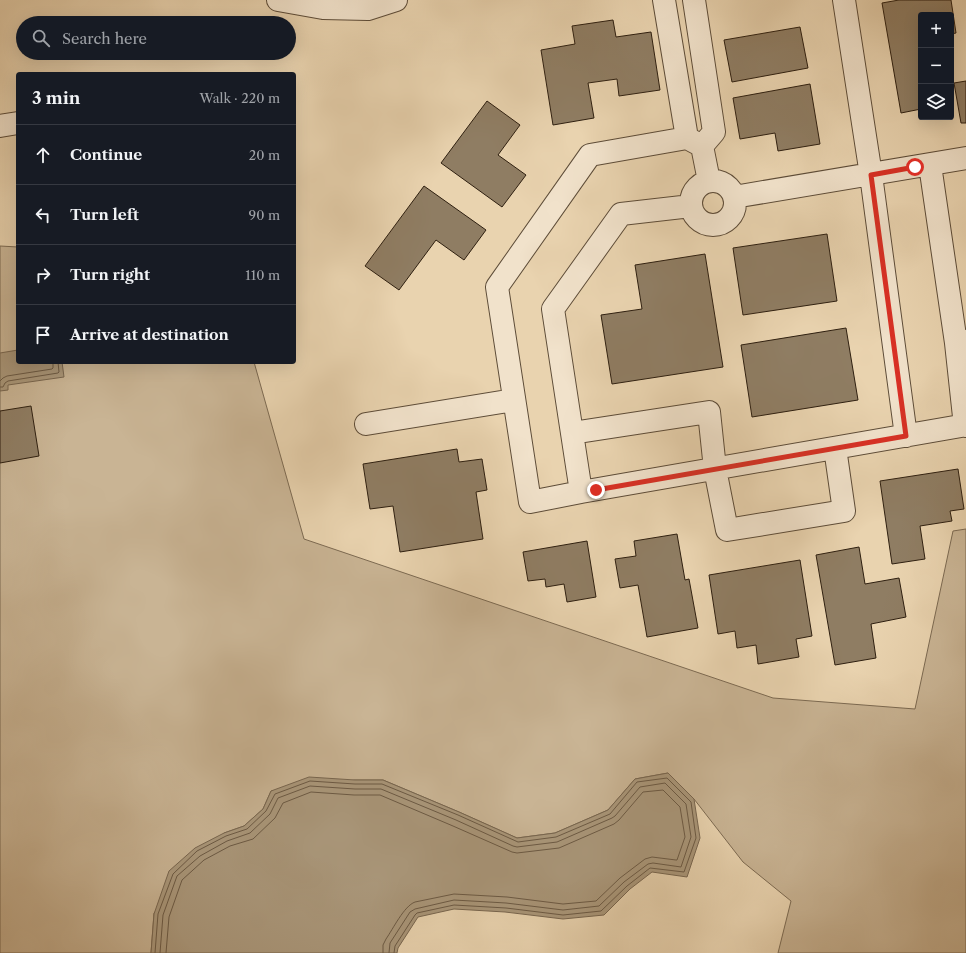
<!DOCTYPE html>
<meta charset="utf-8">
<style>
:root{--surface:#171b24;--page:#20242c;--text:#f1f3f6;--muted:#9ea1a6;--line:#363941}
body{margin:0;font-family:"Libre Caslon Text",serif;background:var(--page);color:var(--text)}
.controls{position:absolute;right:12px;top:12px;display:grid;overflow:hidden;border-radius:4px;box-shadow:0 4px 16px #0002}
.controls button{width:36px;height:36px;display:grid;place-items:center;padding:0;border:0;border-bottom:1px solid var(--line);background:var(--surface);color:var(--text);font:20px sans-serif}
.stop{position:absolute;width:12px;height:12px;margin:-9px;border:3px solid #d93025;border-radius:50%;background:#fff}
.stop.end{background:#d93025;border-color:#fff;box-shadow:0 1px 4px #0008}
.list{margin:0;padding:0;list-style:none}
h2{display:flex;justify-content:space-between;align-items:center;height:52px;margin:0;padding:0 16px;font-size:17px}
h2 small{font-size:13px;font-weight:400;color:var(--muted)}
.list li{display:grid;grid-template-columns:26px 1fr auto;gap:12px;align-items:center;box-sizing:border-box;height:60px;padding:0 16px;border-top:1px solid var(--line)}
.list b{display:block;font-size:15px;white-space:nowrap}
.list em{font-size:13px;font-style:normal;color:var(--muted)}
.icon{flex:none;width:22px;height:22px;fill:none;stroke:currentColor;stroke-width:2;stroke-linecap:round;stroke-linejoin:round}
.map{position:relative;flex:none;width:966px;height:953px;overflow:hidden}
.search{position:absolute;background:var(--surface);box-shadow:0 4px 16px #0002;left:16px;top:16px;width:280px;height:44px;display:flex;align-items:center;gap:10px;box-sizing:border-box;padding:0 14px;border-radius:22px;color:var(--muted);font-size:15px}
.panel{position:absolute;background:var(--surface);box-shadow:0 4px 16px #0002;left:16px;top:72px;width:280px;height:292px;border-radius:4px}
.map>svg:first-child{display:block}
.green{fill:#c9b494;stroke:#7c6a52}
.water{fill:#a99679;stroke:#78664f}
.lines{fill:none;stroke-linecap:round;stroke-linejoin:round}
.shore{stroke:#6c5a44;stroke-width:1}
.building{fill:#8f7d63;stroke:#2e1f10}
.minor-casing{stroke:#5d4c38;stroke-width:24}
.minor{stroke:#f1e2cb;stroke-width:22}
.route{stroke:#d93025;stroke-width:5}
</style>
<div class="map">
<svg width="966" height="953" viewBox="0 0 966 953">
<rect width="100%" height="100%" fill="#e9d3af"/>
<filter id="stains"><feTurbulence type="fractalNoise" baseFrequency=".005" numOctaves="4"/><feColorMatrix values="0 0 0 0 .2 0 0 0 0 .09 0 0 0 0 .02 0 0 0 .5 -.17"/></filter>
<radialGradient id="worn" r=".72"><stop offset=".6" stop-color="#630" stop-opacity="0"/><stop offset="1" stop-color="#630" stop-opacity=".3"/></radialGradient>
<path class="green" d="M 0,246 L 18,247 L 18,362 L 254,362 L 304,539 L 773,698 L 915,709 L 953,531 L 966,529 L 966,953 L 778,953 L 791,901 L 743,862 L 694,799 L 668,773 L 635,779 L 608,810 L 555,833 L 517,838 L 459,812 L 383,780 L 355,780 L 271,791 L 263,809 L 244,826 L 224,833 L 154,913 L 151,953 L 0,953 Z"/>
<path class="water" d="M 18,350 L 18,362 L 62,362 L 64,377 L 8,385 L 8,390 L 0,391 L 0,353 Z
M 668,773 L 694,799 L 700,838 L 687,877 L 652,872 L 630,889 L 604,915 L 563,919 L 505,912 L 454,909 L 418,917 L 398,948 L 397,953 L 151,953 L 154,914 L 169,871 L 195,848 L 224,833 L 244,826 L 263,809 L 271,791 L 309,777 L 355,780 L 383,780 L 459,812 L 517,838 L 555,833 L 608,810 L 635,779 Z"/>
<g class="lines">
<path class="shore" d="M 0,381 L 3,378 L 7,376 L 52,369 L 53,368 L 53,362
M 0,387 L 3,387 L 5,383 L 8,381 L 58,373 L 59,372 L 58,362
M 155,953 L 158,914 L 173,874 L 197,851 L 226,836 L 247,829 L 266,811 L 275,794 L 310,781 L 355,784 L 382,784 L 458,815 L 518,842 L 556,837 L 610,814 L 637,782 L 667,778 L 691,802 L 696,838 L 684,872 L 650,868 L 627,886 L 601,911 L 563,915 L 506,908 L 454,905 L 417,913 L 415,915 L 395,946 L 394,953
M 160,953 L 163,915 L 177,876 L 200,856 L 227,841 L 250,833 L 270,814 L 278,798 L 310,786 L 355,789 L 381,789 L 456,820 L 513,846 L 517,847 L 557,842 L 612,818 L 615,816 L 640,787 L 665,783 L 686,804 L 691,837 L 681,867 L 653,863 L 648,864 L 624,882 L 599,906 L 563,910 L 506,903 L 454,900 L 415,909 L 410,912 L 390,943 L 389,953
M 166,953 L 169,917 L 182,880 L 204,860 L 230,846 L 253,839 L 275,818 L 283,803 L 311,792 L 354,795 L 380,795 L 453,826 L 512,852 L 517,853 L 559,848 L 614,824 L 619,820 L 643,792 L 663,790 L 680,807 L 685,837 L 677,860 L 676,860 L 652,857 L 645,859 L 620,878 L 596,901 L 563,904 L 507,897 L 454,894 L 415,902 C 404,906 393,929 386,939 L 383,945 L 383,953"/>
</g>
<path class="building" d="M 899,0 L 951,0 L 956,33 L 951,34 L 951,15 L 921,15 L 921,109 L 901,113 L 882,3 Z
M 613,20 L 616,37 L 651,32 L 660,90 L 619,96 L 617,79 L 588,83 L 594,118 L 553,125 L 541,50 L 575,44 L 572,26 Z
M 800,27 L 808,68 L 732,82 L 724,40 Z
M 966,81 L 966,123 L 961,123 L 954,83 Z
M 810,84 L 820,144 L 778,151 L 775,133 L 740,139 L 733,98 Z
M 487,101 L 520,125 L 498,155 L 526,175 L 502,207 L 441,163 Z
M 424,186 L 486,230 L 464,260 L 436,240 L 399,290 L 365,266 Z
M 827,234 L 837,301 L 743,315 L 733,248 Z
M 705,254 L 723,367 L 612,384 L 601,315 L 642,309 L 635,265 Z
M 846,328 L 858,400 L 752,417 L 741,345 Z
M 31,406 L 39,456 L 0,463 L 0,411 Z
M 457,449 L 459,462 L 482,459 L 487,490 L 476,492 L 483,539 L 400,552 L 393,506 L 370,509 L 363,464 Z
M 958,469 L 964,509 L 950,511 L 952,521 L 920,526 L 925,559 L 892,564 L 880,481 Z
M 677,534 L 685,580 L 689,579 L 698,628 L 647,637 L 638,585 L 620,588 L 615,559 L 636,556 L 634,541 Z
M 587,541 L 596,597 L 567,602 L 564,584 L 546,587 L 545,579 L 528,581 L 523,552 Z
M 859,547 L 865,584 L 899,578 L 906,617 L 871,624 L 876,658 L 835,665 L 816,555 Z
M 800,560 L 812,636 L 796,639 L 799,657 L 758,664 L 756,645 L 737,648 L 735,631 L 718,634 L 709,575 Z"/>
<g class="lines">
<g class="minor-casing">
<path id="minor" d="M 278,0 L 323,8 L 368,9 L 396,0
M 664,0 L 687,138
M 694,0 L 714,132 L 702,146
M 844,0 L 871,175 L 906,436
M 0,126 L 18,123
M 702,146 L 709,181
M 930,165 L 956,343 L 966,341
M691 203a22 22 0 1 1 44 0a22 22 0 1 1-44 0Z
M 734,197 L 966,158
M 691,206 L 621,214 L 553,309 L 581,492 L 966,425
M 956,343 L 965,426
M 366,424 L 514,400
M 572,433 L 709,412 L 715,469 L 727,530 L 844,511 L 835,448
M 581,492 L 530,502 L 497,287 L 590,155 L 687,138 L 702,146"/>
</g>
<use href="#minor" class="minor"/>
</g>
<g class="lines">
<path class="route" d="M 596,490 L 906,436 L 871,175 L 915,167"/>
</g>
<rect width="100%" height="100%" filter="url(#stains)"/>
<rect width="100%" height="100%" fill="url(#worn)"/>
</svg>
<div class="controls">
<button>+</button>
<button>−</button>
<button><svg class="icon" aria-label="layers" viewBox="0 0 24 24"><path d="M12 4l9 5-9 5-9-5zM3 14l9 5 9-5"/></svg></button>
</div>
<div class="stop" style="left:915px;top:167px"></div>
<div class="stop end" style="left:596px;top:490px"></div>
<div class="search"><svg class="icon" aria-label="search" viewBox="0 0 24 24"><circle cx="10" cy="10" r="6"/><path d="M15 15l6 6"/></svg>Search here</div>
<section class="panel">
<h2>3 min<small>Walk · 220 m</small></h2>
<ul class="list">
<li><svg class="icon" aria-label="ahead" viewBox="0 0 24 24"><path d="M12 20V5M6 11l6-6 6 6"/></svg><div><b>Continue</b></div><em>20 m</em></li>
<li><svg class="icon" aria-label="left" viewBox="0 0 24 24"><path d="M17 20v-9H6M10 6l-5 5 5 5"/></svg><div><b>Turn left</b></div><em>90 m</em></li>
<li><svg class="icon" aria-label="right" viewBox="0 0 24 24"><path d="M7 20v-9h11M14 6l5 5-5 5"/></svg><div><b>Turn right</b></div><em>110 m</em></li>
<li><svg class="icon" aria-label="arrive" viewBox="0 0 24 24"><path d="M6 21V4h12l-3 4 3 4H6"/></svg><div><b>Arrive at destination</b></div></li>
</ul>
</section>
</div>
